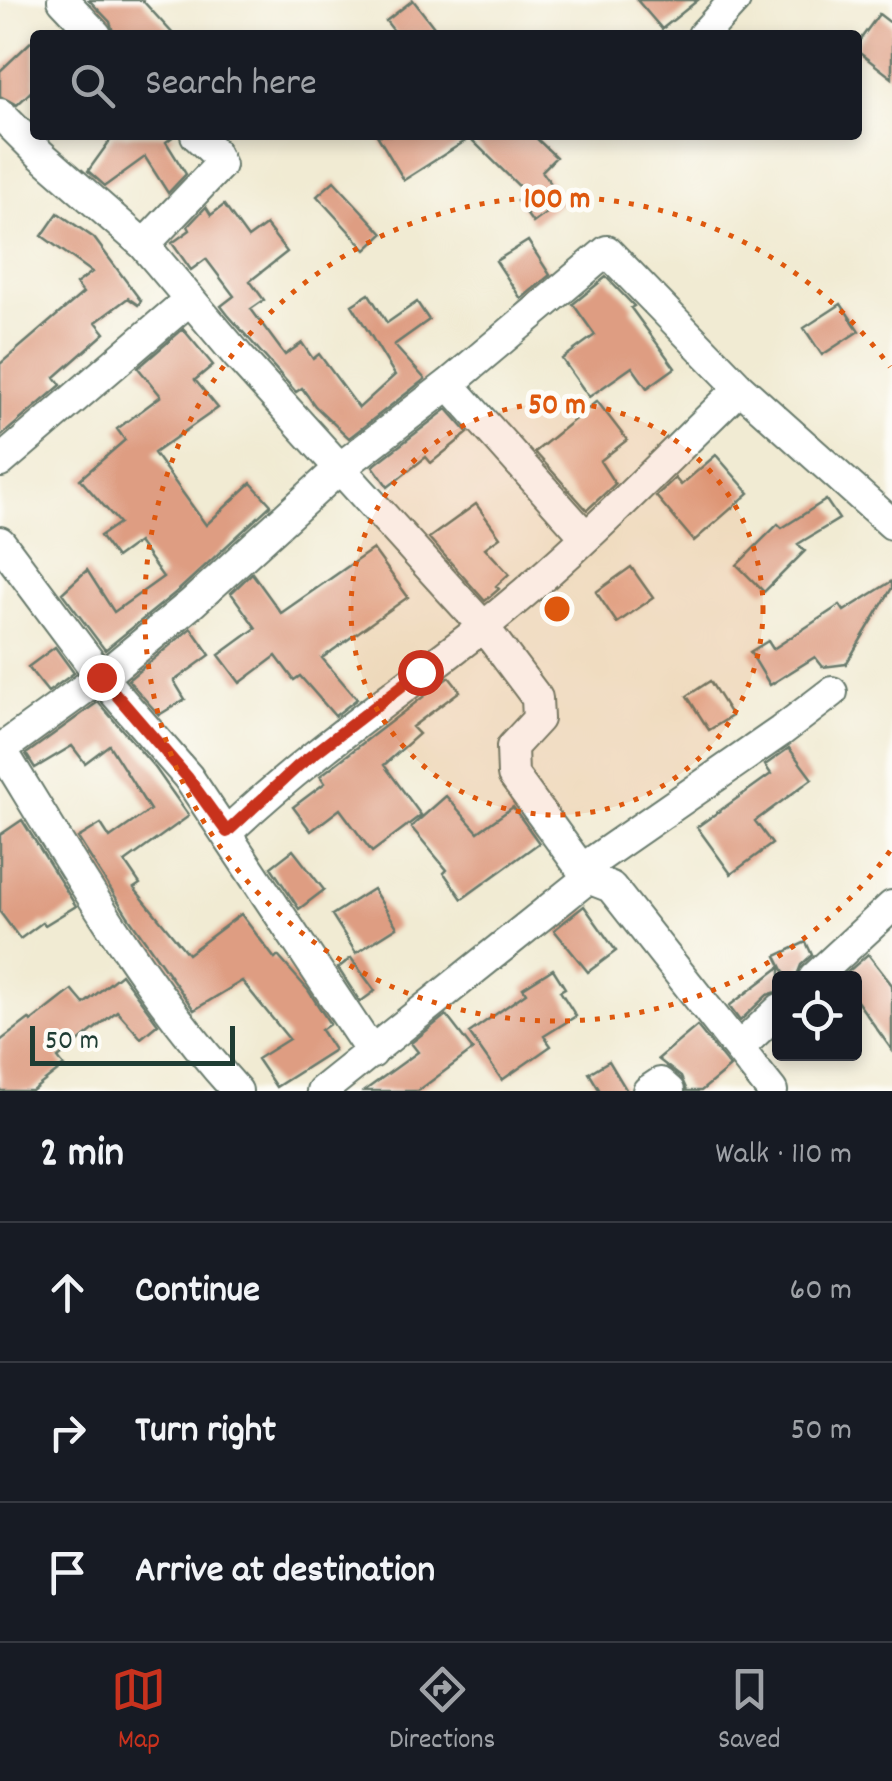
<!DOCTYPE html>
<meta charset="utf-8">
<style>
:root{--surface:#171b24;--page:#20242c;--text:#f1f3f6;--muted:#9ea1a6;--line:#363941;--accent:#c8321e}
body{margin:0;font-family:Dekko,sans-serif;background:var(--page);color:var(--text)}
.controls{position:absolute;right:30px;bottom:30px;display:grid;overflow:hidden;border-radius:10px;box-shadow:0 5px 15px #0003}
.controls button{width:90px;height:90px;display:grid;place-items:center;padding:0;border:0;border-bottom:2px solid var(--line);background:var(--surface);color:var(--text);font:50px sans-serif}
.scale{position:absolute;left:30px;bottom:25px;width:205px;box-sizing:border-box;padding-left:10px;border:5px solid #1f3d34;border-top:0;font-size:28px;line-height:35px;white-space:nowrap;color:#1f3d34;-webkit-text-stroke:8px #fdfcf7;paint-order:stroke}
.stop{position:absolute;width:30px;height:30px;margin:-22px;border:8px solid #c8321e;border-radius:50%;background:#fff}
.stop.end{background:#c8321e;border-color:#fff;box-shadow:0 2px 10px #0008}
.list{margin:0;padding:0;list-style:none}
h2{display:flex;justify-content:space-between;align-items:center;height:130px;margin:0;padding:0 40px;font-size:42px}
h2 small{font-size:32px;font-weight:400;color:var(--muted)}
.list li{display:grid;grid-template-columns:65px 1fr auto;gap:30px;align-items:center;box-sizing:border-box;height:140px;padding:0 40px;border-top:2px solid var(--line)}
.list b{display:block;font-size:38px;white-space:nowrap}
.list em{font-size:32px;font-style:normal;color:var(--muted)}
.icon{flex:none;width:55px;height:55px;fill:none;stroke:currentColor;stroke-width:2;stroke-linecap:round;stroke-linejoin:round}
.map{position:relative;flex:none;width:892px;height:1091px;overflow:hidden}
.search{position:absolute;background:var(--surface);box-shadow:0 5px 15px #0003;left:30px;right:30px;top:30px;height:110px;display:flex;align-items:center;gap:25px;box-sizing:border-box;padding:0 35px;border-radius:10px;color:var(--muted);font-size:38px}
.sheet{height:550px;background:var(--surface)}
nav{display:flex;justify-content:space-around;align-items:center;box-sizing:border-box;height:140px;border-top:2px solid var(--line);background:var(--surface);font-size:28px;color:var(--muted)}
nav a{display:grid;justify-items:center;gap:5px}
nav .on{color:var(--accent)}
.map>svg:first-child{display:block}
.building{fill:#de9d82}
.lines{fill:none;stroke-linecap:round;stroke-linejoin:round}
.minor-casing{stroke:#687a6c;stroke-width:34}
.minor{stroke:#fff;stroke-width:30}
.route{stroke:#c8321e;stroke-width:12}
.ring{fill:none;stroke:#de580e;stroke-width:5;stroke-dasharray:5 10}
.centre{fill:#de580e;stroke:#fdfcf7;stroke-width:5}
.ring-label{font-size:30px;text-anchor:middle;font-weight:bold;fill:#de580e;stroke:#fdfcf7;stroke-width:10;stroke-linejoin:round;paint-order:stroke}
</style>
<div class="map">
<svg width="892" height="1091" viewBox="0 0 892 1091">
<rect width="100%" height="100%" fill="#fdfcf7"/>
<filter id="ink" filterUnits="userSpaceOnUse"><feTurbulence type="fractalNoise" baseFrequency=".01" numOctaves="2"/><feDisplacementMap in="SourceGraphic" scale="20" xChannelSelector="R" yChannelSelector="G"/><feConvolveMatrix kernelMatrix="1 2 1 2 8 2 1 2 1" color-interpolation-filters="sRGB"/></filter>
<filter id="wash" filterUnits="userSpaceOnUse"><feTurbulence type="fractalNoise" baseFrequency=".0048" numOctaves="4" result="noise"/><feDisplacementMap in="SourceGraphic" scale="40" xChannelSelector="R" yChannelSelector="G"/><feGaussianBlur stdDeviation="2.25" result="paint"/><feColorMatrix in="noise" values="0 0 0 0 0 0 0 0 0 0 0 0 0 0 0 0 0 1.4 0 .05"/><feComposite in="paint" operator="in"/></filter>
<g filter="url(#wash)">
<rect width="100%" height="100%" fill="#f1ebd3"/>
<g id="blocks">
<path class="building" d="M 89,0 L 142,0 L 174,35 L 114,35 L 110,22 Z
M 413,0 L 440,35 L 397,35 L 386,21 Z
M 637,0 L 698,0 L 662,29 Z
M 879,14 L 892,24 L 892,78 L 857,51 L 857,44 Z
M 35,38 L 35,88 L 17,105 L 0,96 L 0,71 Z
M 114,135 L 175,135 L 166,142 L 186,174 L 168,193 L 145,157 L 105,186 L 88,171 Z
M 377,135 L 533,135 L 556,157 L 542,171 L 563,201 L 533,223 L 517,201 L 527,194 L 470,138 L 404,180 Z
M 334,181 L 383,234 L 366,250 L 317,196 Z
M 224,205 L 248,238 L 266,225 L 287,252 L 250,281 L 264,300 L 251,309 L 285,355 L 302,343 L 313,359 L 319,354 L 359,408 L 395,375 L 352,305 L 369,294 L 387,323 L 417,302 L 429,320 L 394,345 L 425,379 L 349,438 L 315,406 L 302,388 L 296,392 L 228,315 L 221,306 L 234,296 L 206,259 L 191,270 L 172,243 L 190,230 L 188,226 L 206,207 L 211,215 Z
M 58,213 L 94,238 L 141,301 L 138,305 L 128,298 L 96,322 L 105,333 L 55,377 L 61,385 L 0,437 L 0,364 L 83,293 L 76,284 L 92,272 L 42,236 Z
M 528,241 L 550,275 L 521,299 L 496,261 Z
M 606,277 L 634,306 L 631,308 L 675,368 L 647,388 L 632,367 L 589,397 L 562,359 L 595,335 L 573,304 Z
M 841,304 L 859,331 L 822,355 L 804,328 Z
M 183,329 L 213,365 L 195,380 L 218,408 L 154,453 L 206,525 L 251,483 L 271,505 L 180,589 L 105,650 L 62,593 L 87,570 L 114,612 L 163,577 L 138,542 L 116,558 L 100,536 L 119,523 L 80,479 L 125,440 L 117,429 L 161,396 L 138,368 Z
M 597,401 L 627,440 L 600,461 L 615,484 L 587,510 L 535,452 Z
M 447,409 L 468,433 L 431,463 L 426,457 L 388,487 L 373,466 Z
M 716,455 L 749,493 L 694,541 L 656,496 L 675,478 L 681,485 Z
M 826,500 L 839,519 L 798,544 L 805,551 L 764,592 L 737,565 L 778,524 L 782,528 Z
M 476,504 L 500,537 L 485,548 L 509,574 L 496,586 L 499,589 L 485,601 L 429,538 Z
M 373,549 L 408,597 L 322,658 L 357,699 L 335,716 L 300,676 L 294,680 L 276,656 L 240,683 L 219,655 L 256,628 L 231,593 L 252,573 L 281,613 Z
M 631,567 L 653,598 L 617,623 L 596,592 Z
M 892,581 L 892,588 L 846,664 L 823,667 L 815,657 L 770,685 L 750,652 L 768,641 L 773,649 L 840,605 L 844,611 Z
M 191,628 L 210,655 L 174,681 L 185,699 L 159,715 L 128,680 Z
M 55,647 L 74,673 L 48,692 L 28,667 Z
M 449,677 L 460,691 L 412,727 L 419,734 L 384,765 L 421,815 L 372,852 L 340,809 L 311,831 L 293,807 L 325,783 L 320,776 Z
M 710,681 L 732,716 L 709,730 L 687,696 Z
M 98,702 L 156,769 L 189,816 L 125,862 L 140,884 L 134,888 L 188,954 L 241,914 L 275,959 L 278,956 L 308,990 L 330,1024 L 321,1030 L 334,1050 L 276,1087 L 257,1059 L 289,1039 L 242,981 L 194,1010 L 127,915 L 78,838 L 101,824 L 110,838 L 150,810 L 109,745 L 85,763 L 72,746 L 35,768 L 26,754 Z
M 789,748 L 812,779 L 755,821 L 772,844 L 731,874 L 697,827 L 771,774 L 765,765 Z
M 446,796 L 478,832 L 513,807 L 539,843 L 462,899 L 444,873 L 447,870 L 411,827 Z
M 22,820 L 76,906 L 45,925 L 43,922 L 20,939 L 0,912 L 0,835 Z
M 293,850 L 324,890 L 299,909 L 271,867 Z
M 373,889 L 397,927 L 356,953 L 332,915 Z
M 584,906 L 616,951 L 588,972 L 554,930 Z
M 806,942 L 812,955 L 801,965 L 796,978 L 787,978 L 776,956 Z
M 868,954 L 892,985 L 892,1050 L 854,997 L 854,978 L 841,978 Z
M 351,958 L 375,991 L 360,1002 L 338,968 Z
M 780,967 L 780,991 L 767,995 L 740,1021 L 729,1006 Z
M 553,969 L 565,988 L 560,991 L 576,1016 L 544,1036 L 551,1046 L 502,1080 L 469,1033 L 526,993 L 523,988 Z
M 121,974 L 158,1024 L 141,1038 L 117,1011 L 58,1058 L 64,1066 L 32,1091 L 0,1091 L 0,1041 L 29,1019 L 31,1022 L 72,990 L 84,1004 Z
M 446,1015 L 473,1050 L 418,1091 L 364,1091 L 418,1052 L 411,1043 Z
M 697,1026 L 730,1067 L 701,1091 L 687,1091 L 681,1077 L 658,1059 Z
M 609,1061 L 627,1091 L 600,1091 L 589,1073 Z"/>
</g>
</g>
<g filter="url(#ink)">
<use href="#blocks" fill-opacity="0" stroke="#687a6c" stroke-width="2.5"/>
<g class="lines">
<g class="minor-casing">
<path id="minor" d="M 63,0 L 96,35
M 703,35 L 735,0
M 0,114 L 40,154 L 144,245 L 238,356 L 483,626 L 537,698 L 538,719 L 512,747 L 513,775 L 588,878
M 144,245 L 220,165 L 213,151 L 196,135
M 449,384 L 586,537
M 0,462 L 190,299
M 0,542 L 101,677 L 188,777 L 372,1053
M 1,749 C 73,866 144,989 237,1091
M 0,750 L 114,667 L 192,603 L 340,468 L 449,384 L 607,251 L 740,388 L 892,524
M 227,832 C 307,756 396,695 483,627 C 574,555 656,469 740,388
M 582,869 L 781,731 L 832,692
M 814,978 L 892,906
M 739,1048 L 780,1009
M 322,1091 L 588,878 L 611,887 L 772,1091
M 648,1091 L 660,1083 L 669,1091"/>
</g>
<use href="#minor" class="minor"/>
</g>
</g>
<g class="lines" filter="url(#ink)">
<path class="route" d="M 101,677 L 188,778 L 227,832 L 298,766 L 420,672"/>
</g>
<circle cx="557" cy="609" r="206" fill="#de580e" fill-opacity=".12"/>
<g class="ring">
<circle cx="557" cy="609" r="206"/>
<path d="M890 851A412 412 0 1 1 890 367"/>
</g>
<circle cx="557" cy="609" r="15" class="centre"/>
<g class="ring-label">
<text x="557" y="207">100 m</text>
<text x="557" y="413">50 m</text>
</g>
</svg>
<div class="controls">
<button><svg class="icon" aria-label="locate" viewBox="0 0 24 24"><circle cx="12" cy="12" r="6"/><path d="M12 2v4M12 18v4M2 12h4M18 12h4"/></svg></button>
</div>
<div class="scale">50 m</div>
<div class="stop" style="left:420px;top:672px"></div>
<div class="stop end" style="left:101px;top:677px"></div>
<div class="search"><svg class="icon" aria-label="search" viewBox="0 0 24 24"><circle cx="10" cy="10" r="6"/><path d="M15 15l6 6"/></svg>Search here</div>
</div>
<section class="sheet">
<h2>2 min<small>Walk · 110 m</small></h2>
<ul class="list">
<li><svg class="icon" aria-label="ahead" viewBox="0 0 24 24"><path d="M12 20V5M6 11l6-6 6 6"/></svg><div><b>Continue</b></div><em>60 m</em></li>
<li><svg class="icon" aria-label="right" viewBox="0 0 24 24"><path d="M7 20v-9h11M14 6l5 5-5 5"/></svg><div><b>Turn right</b></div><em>50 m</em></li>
<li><svg class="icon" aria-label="arrive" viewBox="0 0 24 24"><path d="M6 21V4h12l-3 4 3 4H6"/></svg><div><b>Arrive at destination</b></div></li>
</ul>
</section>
<nav>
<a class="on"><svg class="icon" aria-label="map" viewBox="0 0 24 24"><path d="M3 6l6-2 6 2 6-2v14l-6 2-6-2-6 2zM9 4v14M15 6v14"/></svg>Map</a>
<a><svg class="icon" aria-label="directions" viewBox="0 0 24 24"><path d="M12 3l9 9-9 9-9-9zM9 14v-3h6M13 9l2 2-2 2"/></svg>Directions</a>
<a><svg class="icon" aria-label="saved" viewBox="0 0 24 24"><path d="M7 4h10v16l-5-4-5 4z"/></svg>Saved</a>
</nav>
